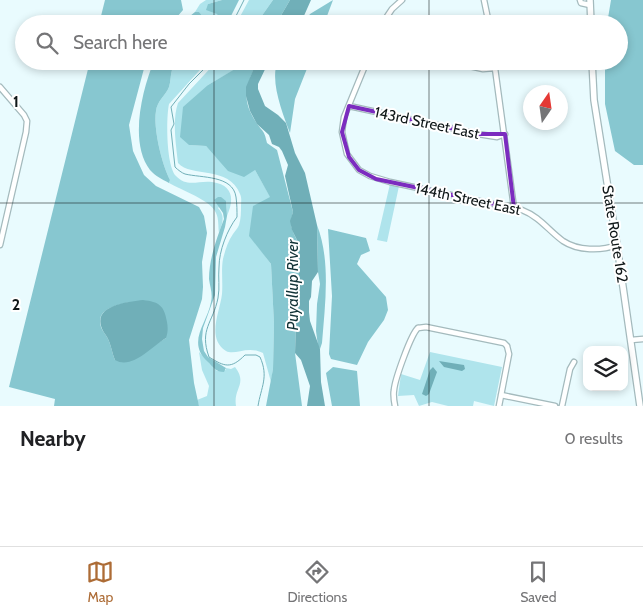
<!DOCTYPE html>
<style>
:root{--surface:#fff;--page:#f6f6f6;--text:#202124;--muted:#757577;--line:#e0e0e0;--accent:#ad6c36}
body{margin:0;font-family:Cabin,sans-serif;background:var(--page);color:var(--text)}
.controls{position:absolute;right:15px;bottom:15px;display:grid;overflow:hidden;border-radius:10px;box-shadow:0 2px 8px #0003}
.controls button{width:45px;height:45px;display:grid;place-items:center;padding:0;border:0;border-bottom:1px solid var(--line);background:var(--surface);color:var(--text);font:25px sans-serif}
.compass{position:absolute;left:523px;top:85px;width:45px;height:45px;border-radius:50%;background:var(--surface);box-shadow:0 2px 8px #0003;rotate:13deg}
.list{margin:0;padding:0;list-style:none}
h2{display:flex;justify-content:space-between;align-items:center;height:65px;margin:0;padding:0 20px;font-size:21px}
h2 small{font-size:16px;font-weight:400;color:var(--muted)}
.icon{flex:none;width:28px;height:28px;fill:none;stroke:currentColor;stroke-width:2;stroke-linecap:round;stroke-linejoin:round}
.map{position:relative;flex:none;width:643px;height:406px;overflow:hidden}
.search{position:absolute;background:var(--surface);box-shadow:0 2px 8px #0003;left:15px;right:15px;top:15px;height:55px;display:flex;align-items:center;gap:12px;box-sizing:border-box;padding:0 18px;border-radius:28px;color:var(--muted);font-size:19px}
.sheet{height:140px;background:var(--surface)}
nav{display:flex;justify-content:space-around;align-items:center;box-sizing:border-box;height:70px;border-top:1px solid var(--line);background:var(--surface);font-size:14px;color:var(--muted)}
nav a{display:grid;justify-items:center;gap:2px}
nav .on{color:var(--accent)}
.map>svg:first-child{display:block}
.green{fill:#afe4ec}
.forest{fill:#87c7d0;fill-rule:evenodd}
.water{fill:#70afb8}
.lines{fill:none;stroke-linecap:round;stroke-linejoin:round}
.stream{stroke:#70afb8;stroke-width:1}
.minor-casing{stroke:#a4babd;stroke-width:7}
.major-casing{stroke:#a4babd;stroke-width:8}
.minor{stroke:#fff;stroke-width:4.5}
.major{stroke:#fff;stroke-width:5.5}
.marked{fill:none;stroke:#7b2cbf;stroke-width:4;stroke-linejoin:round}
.grid{fill:none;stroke:#0f1718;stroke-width:1;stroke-opacity:0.55}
.labels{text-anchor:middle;stroke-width:4;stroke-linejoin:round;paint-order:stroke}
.street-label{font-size:15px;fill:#0f1718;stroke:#fff}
.water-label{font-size:16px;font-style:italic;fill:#113236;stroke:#fff}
.grid-label{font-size:16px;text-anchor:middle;font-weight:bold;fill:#0f1718;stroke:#fff;stroke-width:4;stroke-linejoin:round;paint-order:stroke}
</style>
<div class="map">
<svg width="643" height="406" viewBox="0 0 643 406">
<rect width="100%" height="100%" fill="#e9fbfe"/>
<path class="green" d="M 206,0 L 222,0 L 208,4 C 213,10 221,16 221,24 L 203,24 L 199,12 L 195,12 L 200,4 Z
M 249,0 L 273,0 L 256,24 L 236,24 Z
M 178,61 L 208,61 L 169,104 C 166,118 166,166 176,176 C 187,188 199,180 212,182 C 234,185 234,200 227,216 L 226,201 L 218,208 C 226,217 222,223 219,233 C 218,227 219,219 216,213 C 211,200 181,190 169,183 L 170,180 C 162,165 153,128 156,111 C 157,101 166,95 169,87 C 172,78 169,68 178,61 Z
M 217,61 L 240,61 L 241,66 L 208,85 L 189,145 L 206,146 L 217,158 L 255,170 L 271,198 L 250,236 L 271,264 L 274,324 L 273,369 L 271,382 L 263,353 C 247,345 235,356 226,351 C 206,338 220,312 222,294 C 223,282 221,270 223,259 C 225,251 228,241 233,234 C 235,231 238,228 239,225 C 241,219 241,212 241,206 C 241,202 242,198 240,194 C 229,165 191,178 178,163 C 176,145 172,120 178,103 Z
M 390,184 L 399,186 L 387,242 L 377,240 Z
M 199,352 L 217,371 L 226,370 L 226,368 L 231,369 L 235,367 C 248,384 233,388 236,406 L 199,406 L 197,400 L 207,396 L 209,386 L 202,370 Z
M 430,352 L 502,367 L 494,406 L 474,401 L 473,406 L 448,406 L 432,402 L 419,406 L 414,395 L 398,396 L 401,374 L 420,380 Z"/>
<path class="forest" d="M 105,0 L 181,0 L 183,10 L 171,24 L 99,24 Z
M 222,0 L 239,0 L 227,24 L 221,24 L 217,14 L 206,10 L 208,4 Z
M 273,0 L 290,0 L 276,24 L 256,24 Z
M 333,0 L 324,24 L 303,24 L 310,14 Z
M 611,0 L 643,0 L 643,165 L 634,165 L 615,151 L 605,104 L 605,61 L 619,61 L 619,24 L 607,24 Z
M 195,12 L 199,12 L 202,16 L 203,24 L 180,24 Z
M 90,61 L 146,61 L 129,125 L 133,151 L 144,175 L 156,186 L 199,207 L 204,216 L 207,233 L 202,262 L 203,287 L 202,299 L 189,340 L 194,383 L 199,406 L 54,406 L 55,399 L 9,387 ZM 130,302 L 166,338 L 153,346 L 115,360 C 112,353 111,344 107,337 C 105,334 102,330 101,327 C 95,309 117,305 130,302 Z
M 154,61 L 178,61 C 169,68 172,78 169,87 C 166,95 157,101 156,111 C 153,128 162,165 170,180 L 169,183 C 162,179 155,176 150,170 C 129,143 142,90 154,61 Z
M 240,61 L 257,61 C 247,86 240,98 256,122 C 263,133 264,129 267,143 L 277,150 L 293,212 C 289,226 292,230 298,242 L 296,250 L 300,270 L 299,293 L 296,323 L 295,353 L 302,406 L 266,406 L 273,369 L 274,324 L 271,264 L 249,236 L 253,206 L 270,197 L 255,170 L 244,177 L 228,171 L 206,146 L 189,145 L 180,137 L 183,107 L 208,85 L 240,66 Z
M 278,61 L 310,61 L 295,99 L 290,133 C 283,114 269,80 278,61 Z
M 218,197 L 221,197 L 226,201 L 227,216 L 225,227 L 216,257 L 215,295 L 203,328 L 202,339 L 204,351 L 208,357 L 226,368 L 224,372 C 216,372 213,367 208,362 C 186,342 207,324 211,302 C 213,294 210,287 209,279 C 209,259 217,237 224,219 L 223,213 L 214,200 Z
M 317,225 C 331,261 325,305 322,343 L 320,349 L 318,346 L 316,331 L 317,304 L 320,284 L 318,272 Z
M 328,229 L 366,238 L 370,251 L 361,255 L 357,264 L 386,297 L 388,310 L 384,320 L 368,342 L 357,365 L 331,359 L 329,354 L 332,296 Z
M 333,367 L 357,371 L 360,406 L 332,406 L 326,373 Z"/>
<path class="water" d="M 290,0 L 311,0 L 303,18 L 299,24 L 276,24 Z
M 257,61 L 269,61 L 258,84 L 258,89 L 265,106 L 278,115 L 286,123 L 295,153 L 305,173 L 317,225 L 318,272 L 312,281 L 311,297 L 309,301 L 309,312 L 310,321 L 320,349 L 321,382 L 325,406 L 307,406 L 310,386 L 301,360 L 295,353 L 296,323 L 299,293 L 299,270 L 296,250 L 298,242 L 292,230 L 290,221 L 293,212 L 285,176 L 288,165 L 282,151 L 279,147 L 272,144 L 269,135 L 257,124 L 250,111 L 246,96 L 246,87 Z
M 143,300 C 159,302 164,305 167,322 C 168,328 168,332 166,338 C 151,347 132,370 115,360 C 112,353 111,344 107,337 C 105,334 102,330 101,326 C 95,305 128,302 143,300 Z
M 439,361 L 464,365 L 465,369 L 462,371 L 444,367 Z
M 433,367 L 437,372 L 429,394 L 426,396 L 422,394 L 430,370 Z"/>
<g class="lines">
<path class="stream" d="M 232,24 L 244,0
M 212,61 L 189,84 L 171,107 L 174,124 L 171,130 L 175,167 C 178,170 182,173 185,174 C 201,178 233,175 236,197 C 237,204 237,211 237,217 C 227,230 219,251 219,267 C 218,278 220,287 218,298 C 213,323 199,329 209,357 C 225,367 231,369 245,355 L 256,355 L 260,357 C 269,377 261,387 258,406"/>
<g class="minor-casing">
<path id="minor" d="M 484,0 L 489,24
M 580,0 L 581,3 L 590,5
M 382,24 L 392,9 L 402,0
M 367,61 L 344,117 L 342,132 L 347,154 L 359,170 L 370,176 L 390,182 L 522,210 C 540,217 548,230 563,241 C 578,251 601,251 617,245
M 447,61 L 483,69 L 495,68
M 494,61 L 514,208
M 0,87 L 24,115 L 27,121 L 26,132 L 0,245
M 349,106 L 478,134 L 497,137 L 505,134
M 418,328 L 426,327 L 504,343 L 507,346
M 631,340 L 643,339
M 501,395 L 555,406
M 395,406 C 394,401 393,395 394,390 C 395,379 411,334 418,328
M 499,406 L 509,354 L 507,346
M 562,406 L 570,369 L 574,362"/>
</g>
<g class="major-casing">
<path id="major" d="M 590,0 L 591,24
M 592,61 L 594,100 L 617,245 L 640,406"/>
</g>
<use href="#minor" class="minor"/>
<use href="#major" class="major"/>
</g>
<path class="marked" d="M 349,106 L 478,134 L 505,134 L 514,208 L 376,179 L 359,170 L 349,157 L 342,132 Z"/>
<path class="grid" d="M 214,0 L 214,24M 429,0 L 429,24M 214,61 L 214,406M 429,61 L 429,406M 0,203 L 643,203"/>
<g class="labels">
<g class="street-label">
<text transform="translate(427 123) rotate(12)" y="5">143rd Street East</text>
<text transform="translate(468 199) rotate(12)" y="5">144th Street East</text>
<text transform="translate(615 234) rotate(81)" y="5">State Route 162</text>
</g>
<g class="water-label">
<text transform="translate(292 285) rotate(-90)" y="6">Puyallup River</text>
</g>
</g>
<g class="grid-label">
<text x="16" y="107">1</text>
<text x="16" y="310">2</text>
</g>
</svg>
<div class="controls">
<button><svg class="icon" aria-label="layers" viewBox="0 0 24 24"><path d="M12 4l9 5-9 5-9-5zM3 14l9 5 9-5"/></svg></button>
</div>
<svg class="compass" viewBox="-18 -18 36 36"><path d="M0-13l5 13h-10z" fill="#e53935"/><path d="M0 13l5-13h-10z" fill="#757577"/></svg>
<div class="search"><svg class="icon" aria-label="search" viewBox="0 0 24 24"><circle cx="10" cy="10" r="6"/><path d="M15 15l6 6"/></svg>Search here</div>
</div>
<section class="sheet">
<h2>Nearby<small>0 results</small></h2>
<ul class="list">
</ul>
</section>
<nav>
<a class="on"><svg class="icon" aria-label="map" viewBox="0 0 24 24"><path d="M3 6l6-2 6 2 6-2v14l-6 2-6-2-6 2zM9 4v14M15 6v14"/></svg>Map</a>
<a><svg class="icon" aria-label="directions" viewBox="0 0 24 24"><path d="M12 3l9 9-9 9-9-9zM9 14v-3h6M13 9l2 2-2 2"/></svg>Directions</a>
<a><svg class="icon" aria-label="saved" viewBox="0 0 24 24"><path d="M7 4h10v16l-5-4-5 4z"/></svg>Saved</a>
</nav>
